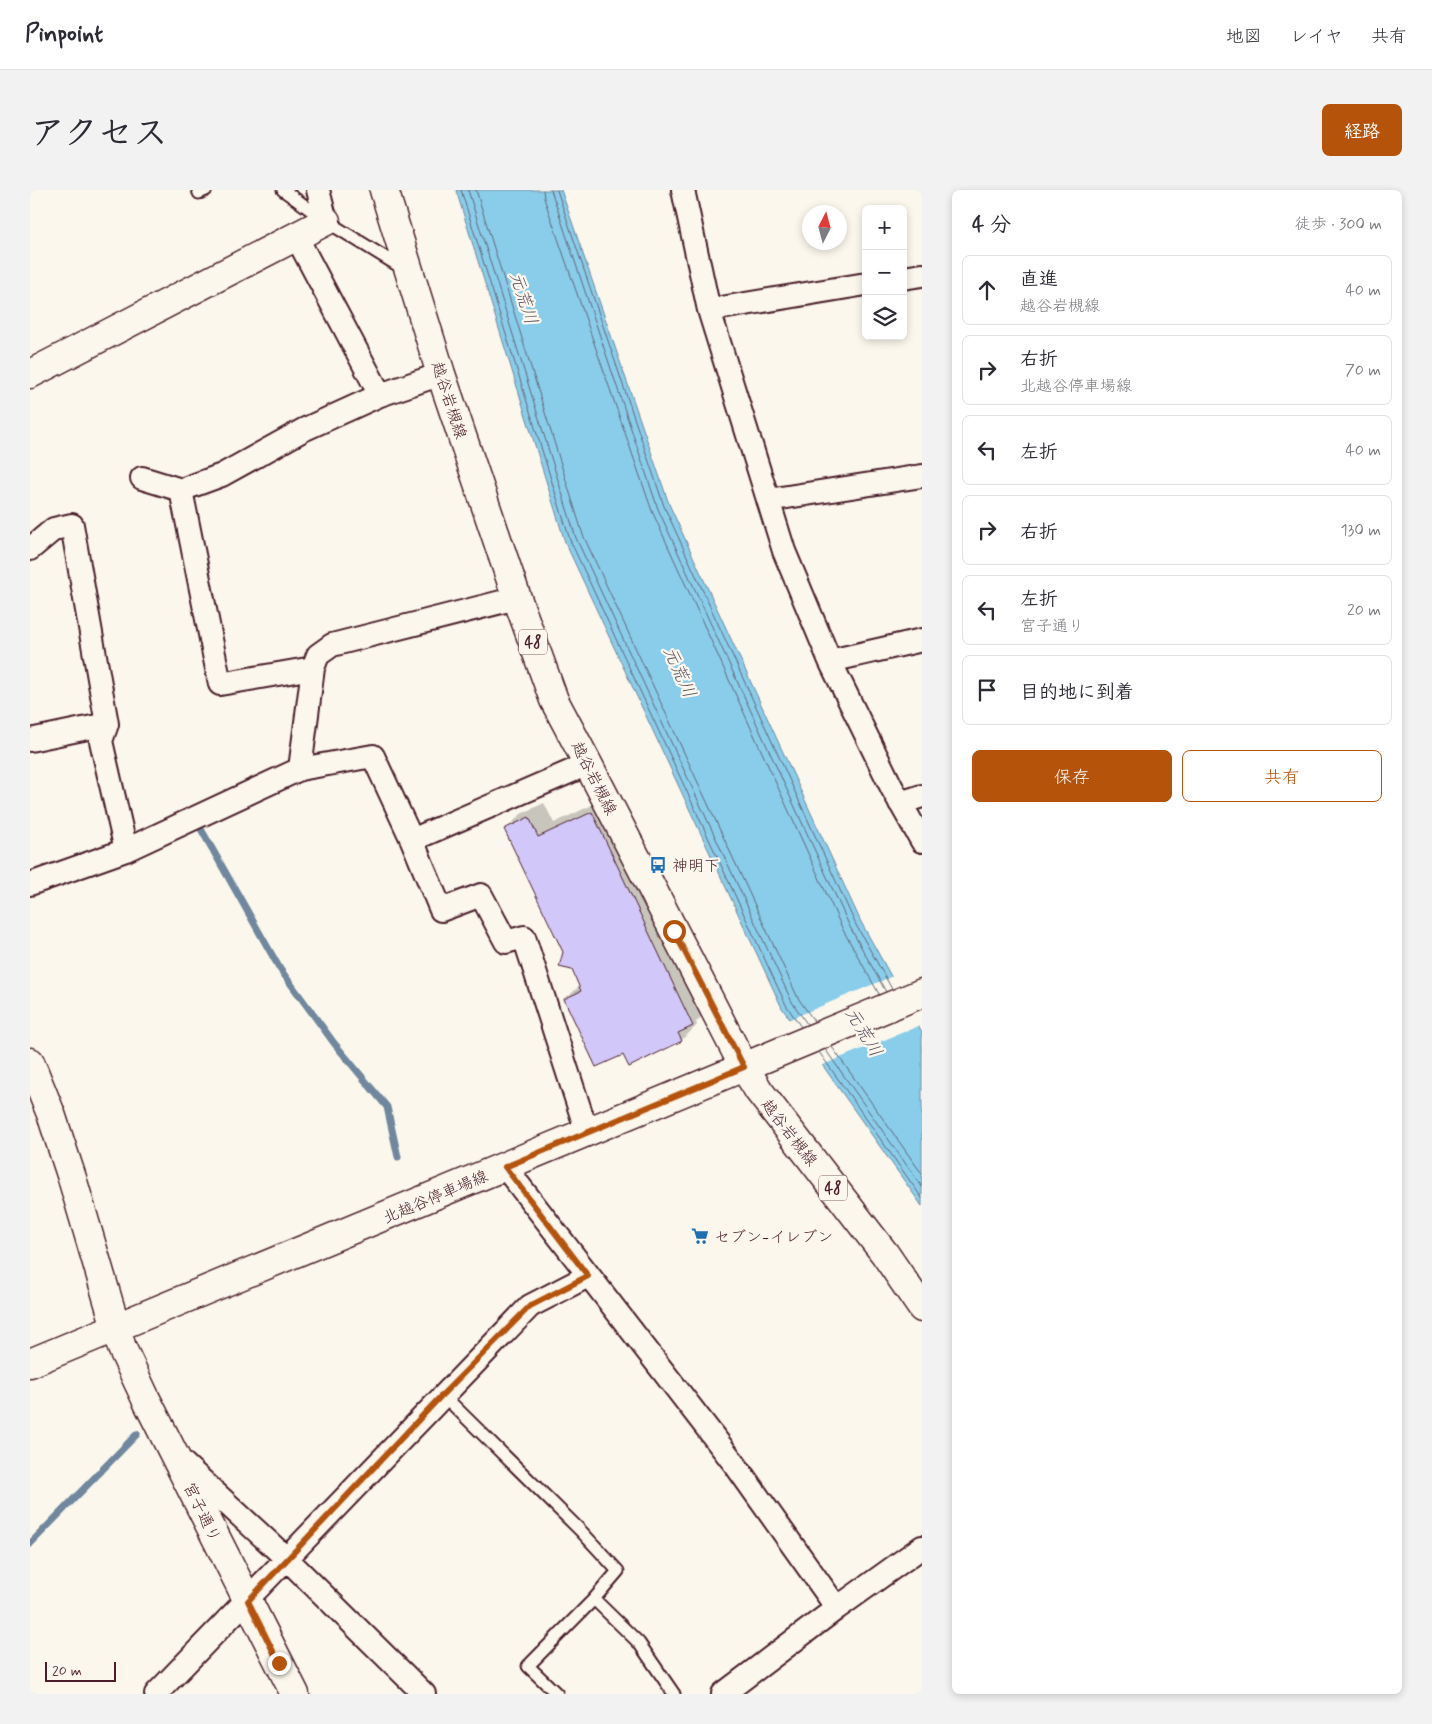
<!DOCTYPE html>
<html lang="ja">
<meta charset="utf-8">
<style>
:root{--surface:#fff;--page:#f2f2f3;--text:#2b2b33;--muted:#7c7c81;--line:#e1e1e2;--accent:#b45309}
body{margin:0;font-family:Mynerve,"Klee One",sans-serif;background:var(--page);color:var(--text)}
.controls{position:absolute;right:15px;top:15px;display:grid;overflow:hidden;border-radius:8px;box-shadow:0 2px 8px #0003}
.controls button{width:45px;height:45px;display:grid;place-items:center;padding:0;border:0;border-bottom:1px solid var(--line);background:var(--surface);color:var(--text);font:25px sans-serif}
.compass{position:absolute;left:772px;top:15px;width:45px;height:45px;border-radius:50%;background:var(--surface);box-shadow:0 2px 8px #0003;rotate:6deg}
.scale{position:absolute;left:15px;bottom:12px;width:71px;box-sizing:border-box;padding-left:5px;border:2px solid #4a1f2b;border-top:0;font-size:14px;line-height:18px;white-space:nowrap;color:#4a1f2b;-webkit-text-stroke:4px #fbf7ec;paint-order:stroke}
.stop{position:absolute;width:15px;height:15px;margin:-11px;border:4px solid #b45309;border-radius:50%;background:#fff}
.stop.end{background:#b45309;border-color:#fff;box-shadow:0 1px 5px #0008}
.list{margin:0;padding:0;list-style:none}
h2{display:flex;justify-content:space-between;align-items:center;height:65px;margin:0;padding:0 20px;font-size:21px}
h2 small{font-size:16px;font-weight:400;color:var(--muted)}
.list li{display:grid;grid-template-columns:32px 1fr auto;gap:15px;align-items:center;box-sizing:border-box;height:70px;margin:0 10px 10px;padding:0 10px;border:1px solid var(--line);border-radius:8px}
.list b{display:block;font-size:19px;white-space:nowrap}
.list p{margin:0;font-size:16px;white-space:nowrap;color:var(--muted)}
.list em{font-size:16px;font-style:normal;color:var(--muted)}
.actions{display:flex;gap:10px;padding:15px 20px}
.actions a{flex:1;padding:11px 0;border:1px solid var(--accent);border-radius:8px;text-align:center;font-size:18px;color:var(--accent)}
.actions .main{background:var(--accent);color:#fff}
.icon{flex:none;width:28px;height:28px;fill:none;stroke:currentColor;stroke-width:2;stroke-linecap:round;stroke-linejoin:round}
.map{position:relative;flex:none;width:892px;height:1504px;overflow:hidden;border-radius:8px}
header{display:flex;align-items:center;gap:30px;box-sizing:border-box;height:70px;padding:0 25px;background:var(--surface);border-bottom:1px solid var(--line)}
header strong{font-size:24px}
nav{display:flex;gap:28px;margin-inline-start:auto;font-size:18px}
.intro{display:flex;align-items:center;justify-content:space-between;box-sizing:border-box;height:120px;padding:0 30px}
h1{margin:0;font-size:35px}
.button{padding:12px 22px;border-radius:8px;background:var(--accent);color:#fff;font-size:18px;font-weight:700}
main{display:flex;gap:30px;padding:0 30px}
aside{flex:1;background:var(--surface);border-radius:8px;box-shadow:0 2px 8px #0003}
.map>svg:first-child{display:block}
.water{fill:#89cdea;stroke:#70879e}
.pier{fill:#fbf7ec}
.shadow{fill:#0003}
.lines{fill:none;stroke-linecap:round;stroke-linejoin:round}
.shore{stroke:#636577;stroke-width:1}
.stream{stroke:#70879e;stroke-width:7}
.building{fill:#d2c7f9;stroke:#4a1f2b}
.lane-casing{stroke:#4a1f2b;stroke-width:15}
.street-casing{stroke:#4a1f2b;stroke-width:26}
.secondary-casing{stroke:#4a1f2b;stroke-width:31}
.primary-casing{stroke:#4a1f2b;stroke-width:31}
.lane{stroke:#fbf7ec;stroke-width:11}
.street{stroke:#fbf7ec;stroke-width:22}
.secondary{stroke:#fbf7ec;stroke-width:28}
.primary{stroke:#fbf7ec;stroke-width:28}
.route{stroke:#b45309;stroke-width:6}
.labels{text-anchor:middle;stroke-width:4.5;stroke-linejoin:round;paint-order:stroke}
.shield{fill:#fbf7ec;stroke:#7f6065;stroke-width:1}
.shield-label{font-size:15px;font-weight:bold;fill:#4a1f2b}
.street-label{font-size:16px;fill:#4a1f2b;stroke:#fbf7ec}
.poi-label{font-size:16px;fill:#4a1f2b;stroke:#fbf7ec;text-anchor:start}
.water-label{font-size:18px;font-style:italic;fill:#5d5364;stroke:#fbf7ec}
</style>
<header>
<strong>Pinpoint</strong>
<nav><a>地図</a><a>レイヤ</a><a>共有</a></nav>
</header>
<div class="intro"><h1>アクセス</h1><a class="button">経路</a></div>
<main>
<div class="map">
<svg width="892" height="1504" viewBox="0 0 892 1504">
<rect width="100%" height="100%" fill="#fbf7ec"/>
<filter id="ink" filterUnits="userSpaceOnUse"><feTurbulence type="fractalNoise" baseFrequency=".02" numOctaves="2"/><feDisplacementMap in="SourceGraphic" scale="10" xChannelSelector="R" yChannelSelector="G"/><feConvolveMatrix kernelMatrix="1 2 1 2 8 2 1 2 1" color-interpolation-filters="sRGB"/></filter>
<g filter="url(#ink)">
<path class="water" d="M 426,0 L 531,0 L 639,314 L 831,732 L 892,842 L 892,1016 L 752,818 L 535,352 Z"/>
<path class="pier" d="M 863,786 L 891,835 L 790,876 L 758,830 Z"/>
<path class="shadow" d="M 577,608 L 678,820 L 666,832 L 667,835 L 652,850 L 599,875 L 593,863 L 536,809 L 550,795 L 476,639 L 491,624 L 514,613 L 524,633 Z"/>
<g class="lines">
<path class="shore" d="M 431,0 L 540,350 L 756,815 L 771,837
M 438,0 L 546,348 L 762,812 L 777,834
M 446,0 L 553,345 L 768,808 L 784,831
M 513,0 L 514,8 L 622,321 L 813,740 L 849,804
M 521,0 L 628,319 L 820,737 L 856,802
M 527,0 L 634,316 L 826,735 L 862,799
M 802,857 L 892,984
M 795,859 L 892,997
M 789,862 L 892,1008"/>
<path class="stream" d="M 171,639 L 250,779 L 304,853 L 357,917 L 368,967
M 0,1354 L 107,1244"/>
</g>
<path class="building" d="M 562,622 L 663,836 L 648,843 L 652,851 L 599,877 L 593,865 L 566,877 L 534,809 L 551,801 L 542,780 L 529,777 L 533,762 L 474,639 L 499,627 L 508,647 Z"/>
<g class="lines">
<g class="lane-casing">
<path id="lane" d="M 168,0 L 169,3 L 176,0
M 253,0 L 296,31 L 374,79
M 413,1205 L 550,1340 L 588,1381 L 564,1409 L 498,1476 L 527,1504
M 564,1409 L 609,1453 L 644,1504"/>
</g>
<g class="street-casing">
<path id="street" d="M 288,0 L 296,31
M 653,0 L 679,120 L 754,361 L 800,471 L 862,598 L 892,651
M 266,46 L 350,205
M 873,88 L 892,85
M 679,120 L 836,94
M 112,288 L 151,300 L 192,285 L 273,240 L 350,205 L 411,184
M 151,300 L 190,494 L 283,478
M 738,310 L 892,286
M 0,359 L 24,339 L 42,335 L 77,534 L 71,551 L 96,660
M 800,471 L 892,450
M 0,550 L 77,534
M 270,579 L 343,566 L 382,650 L 411,720 L 451,705 L 476,752 L 494,747 L 557,942
M 870,613 L 892,606
M 382,650 L 558,574
M 0,694 L 96,660 L 270,579 L 283,478 L 288,465 L 302,455 L 487,408
M 475,977 L 704,1273 L 807,1418
M 152,1272 L 257,1369 L 394,1504
M 126,1504 L 500,1116 L 558,1086
M 693,1504 L 807,1418 L 892,1357"/>
</g>
<g class="secondary-casing">
<path id="secondary" d="M 0,184 L 296,31
M 0,872 L 21,924 L 42,988 L 92,1158 L 116,1209 L 265,1504
M 0,1173 L 892,803"/>
</g>
<g class="primary-casing">
<path id="primary" d="M 354,0 L 411,184 L 487,408 L 524,510 L 558,574 L 714,877 L 729,901 L 855,1064 L 892,1118"/>
</g>
<use href="#lane" class="lane"/>
<use href="#street" class="street"/>
<use href="#secondary" class="secondary"/>
<use href="#primary" class="primary"/>
</g>
</g>
<g class="lines" filter="url(#ink)">
<path class="route" d="M 249,1473 L 218,1411 L 412,1205 L 500,1116 L 558,1086 L 475,977 L 714,877 L 644,741"/>
</g>
<defs>
<g id="bus-bare" transform="scale(1.35)"><path d="M-5-6H5V4H4V6H2V4H-2V6H-4V4H-5ZM-3.5-4V0h7V-4ZM-3.5 1.2v1.5H-2V1.2ZM2 1.2v1.5H3.5V1.2Z" fill="#1f6fb2" stroke="#fbf7ec" stroke-width="2.5" paint-order="stroke"/></g>
<g id="supermarket-bare" transform="scale(1.35)"><path d="M-6-5.5h2.5l.6 2H6L4.5 2H-2.5L-4.4-4H-6ZM-1.5 3.2a1.3 1.3 0 1 0 .1 0ZM3 3.2a1.3 1.3 0 1 0 .1 0Z" fill="#1f6fb2" stroke="#fbf7ec" stroke-width="2.5" paint-order="stroke"/></g>
</defs>
<g fill-rule="evenodd">
<use href="#bus-bare" x="628" y="675"/>
<use href="#supermarket-bare" x="670" y="1046"/>
</g>
<g class="labels">
<g class="shield">
<rect x="489" y="439.5" width="28" height="25" rx="4"/>
<rect x="789" y="985.5" width="28" height="25" rx="4"/>
</g>
<g class="shield-label">
<text x="503" y="457">48</text>
<text x="803" y="1003">48</text>
</g>
<g class="street-label">
<text transform="translate(420 210) rotate(72)" y="6">越谷岩槻線</text>
<text transform="translate(565 588) rotate(63)" y="6">越谷岩槻線</text>
<text transform="translate(760 942) rotate(52)" y="6">越谷岩槻線</text>
<text transform="translate(405 1006) rotate(-23)" y="6">北越谷停車場線</text>
<text transform="translate(173 1322) rotate(64)" y="6">宮子通り</text>
</g>
<g class="poi-label">
<text x="642" y="681">神明下</text>
<text x="684" y="1052">セブン-イレブン</text>
</g>
<g class="water-label">
<text transform="translate(494 108) rotate(72)" y="6">元荒川</text>
<text transform="translate(650 482) rotate(66)" y="6">元荒川</text>
<text transform="translate(834 842) rotate(59)" y="6">元荒川</text>
</g>
</g>
</svg>
<div class="controls">
<button>+</button>
<button>−</button>
<button><svg class="icon" aria-label="layers" viewBox="0 0 24 24"><path d="M12 4l9 5-9 5-9-5zM3 14l9 5 9-5"/></svg></button>
</div>
<svg class="compass" viewBox="-18 -18 36 36"><path d="M0-13l5 13h-10z" fill="#e53935"/><path d="M0 13l5-13h-10z" fill="#7c7c81"/></svg>
<div class="scale">20 m</div>
<div class="stop" style="left:644px;top:741px"></div>
<div class="stop end" style="left:249px;top:1473px"></div>
</div>
<aside>
<h2>4 分<small>徒歩 · 300 m</small></h2>
<ul class="list">
<li><svg class="icon" aria-label="ahead" viewBox="0 0 24 24"><path d="M12 20V5M6 11l6-6 6 6"/></svg><div><b>直進</b><p>越谷岩槻線</p></div><em>40 m</em></li>
<li><svg class="icon" aria-label="right" viewBox="0 0 24 24"><path d="M7 20v-9h11M14 6l5 5-5 5"/></svg><div><b>右折</b><p>北越谷停車場線</p></div><em>70 m</em></li>
<li><svg class="icon" aria-label="left" viewBox="0 0 24 24"><path d="M17 20v-9H6M10 6l-5 5 5 5"/></svg><div><b>左折</b></div><em>40 m</em></li>
<li><svg class="icon" aria-label="right" viewBox="0 0 24 24"><path d="M7 20v-9h11M14 6l5 5-5 5"/></svg><div><b>右折</b></div><em>130 m</em></li>
<li><svg class="icon" aria-label="left" viewBox="0 0 24 24"><path d="M17 20v-9H6M10 6l-5 5 5 5"/></svg><div><b>左折</b><p>宮子通り</p></div><em>20 m</em></li>
<li><svg class="icon" aria-label="arrive" viewBox="0 0 24 24"><path d="M6 21V4h12l-3 4 3 4H6"/></svg><div><b>目的地に到着</b></div></li>
</ul>
<div class="actions"><a class="main">保存</a><a>共有</a></div>
</aside>
</main>
